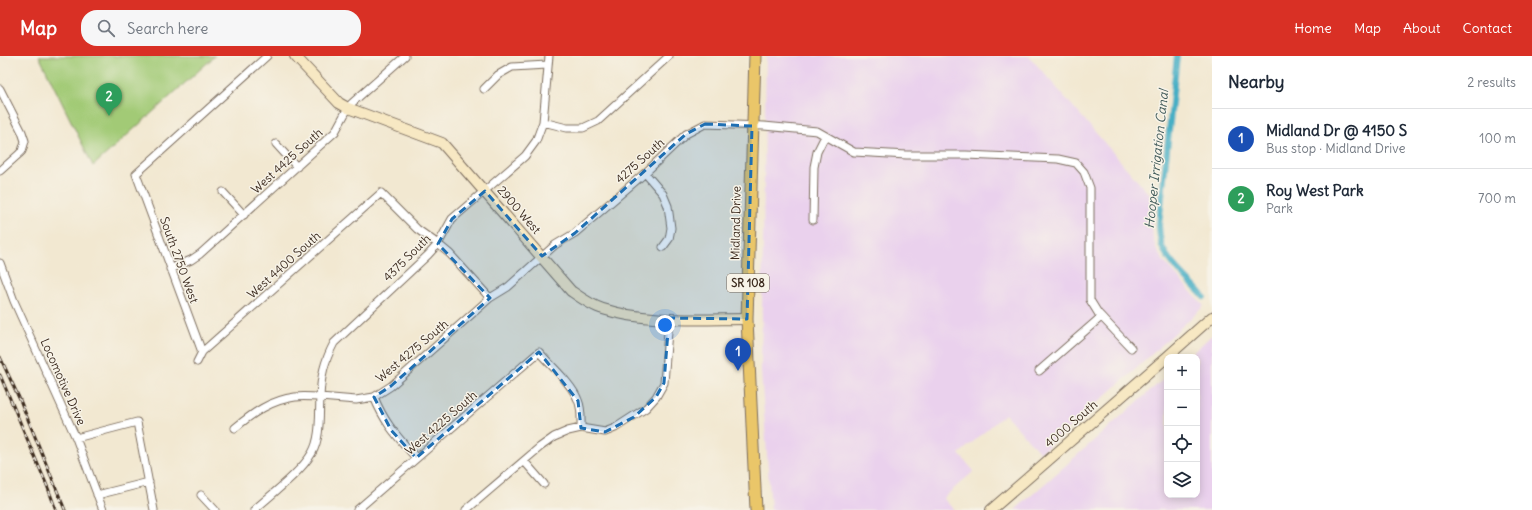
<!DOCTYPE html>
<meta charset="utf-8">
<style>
:root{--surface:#fff;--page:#f6f6f7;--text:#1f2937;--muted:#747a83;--line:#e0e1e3;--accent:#d93025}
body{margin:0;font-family:Delius,sans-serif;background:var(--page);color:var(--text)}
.controls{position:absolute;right:12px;bottom:12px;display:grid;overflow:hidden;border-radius:8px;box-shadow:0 2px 10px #0003}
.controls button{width:36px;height:36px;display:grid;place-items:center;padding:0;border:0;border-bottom:1px solid var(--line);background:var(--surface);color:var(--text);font:20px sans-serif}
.you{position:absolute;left:665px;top:269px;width:14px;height:14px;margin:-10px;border:3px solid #fff;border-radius:50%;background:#1a73e8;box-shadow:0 0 0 6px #1a73e833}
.badge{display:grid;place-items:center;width:26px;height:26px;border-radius:50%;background:var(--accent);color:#fff;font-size:13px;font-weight:700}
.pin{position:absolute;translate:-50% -33px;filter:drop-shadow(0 1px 2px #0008)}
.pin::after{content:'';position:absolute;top:21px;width:14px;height:12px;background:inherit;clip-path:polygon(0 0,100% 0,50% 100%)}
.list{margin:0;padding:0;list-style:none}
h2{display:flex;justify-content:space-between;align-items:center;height:52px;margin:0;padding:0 16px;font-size:17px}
h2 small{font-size:13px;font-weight:400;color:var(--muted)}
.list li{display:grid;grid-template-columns:26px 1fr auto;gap:12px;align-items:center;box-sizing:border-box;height:60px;padding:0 16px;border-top:1px solid var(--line)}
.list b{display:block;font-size:15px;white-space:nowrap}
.list p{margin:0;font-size:13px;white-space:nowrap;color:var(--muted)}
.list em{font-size:13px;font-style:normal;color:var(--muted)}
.icon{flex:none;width:22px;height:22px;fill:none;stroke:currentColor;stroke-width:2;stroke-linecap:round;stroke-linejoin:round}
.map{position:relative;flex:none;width:1212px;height:454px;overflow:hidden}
header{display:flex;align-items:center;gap:24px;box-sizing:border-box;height:56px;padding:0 20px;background:var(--accent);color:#fff}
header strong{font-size:19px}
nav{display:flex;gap:22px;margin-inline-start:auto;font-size:14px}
.search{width:280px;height:36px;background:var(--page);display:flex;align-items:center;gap:10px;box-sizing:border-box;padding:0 14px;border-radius:16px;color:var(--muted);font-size:15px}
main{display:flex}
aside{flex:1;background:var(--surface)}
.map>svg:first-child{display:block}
.built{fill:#ead1ed}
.green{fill:#a2ca76;stroke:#6e7a4a}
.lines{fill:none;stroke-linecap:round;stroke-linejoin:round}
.canal{stroke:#46afc5;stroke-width:6}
.street-casing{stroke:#7b6c5d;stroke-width:9}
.secondary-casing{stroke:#7b6c5d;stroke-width:12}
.primary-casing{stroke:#7b6c5d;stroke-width:13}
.street{stroke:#fff;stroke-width:7}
.secondary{stroke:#f7e8c3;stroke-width:10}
.primary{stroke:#eac669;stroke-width:11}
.rail-casing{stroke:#3b2a1e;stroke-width:3}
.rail{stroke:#f7f3e8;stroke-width:1.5;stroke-dasharray:4.5;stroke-linecap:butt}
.marked{fill:#1f6fb2;fill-opacity:0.2;stroke:#1f6fb2;stroke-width:3;stroke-dasharray:8 5;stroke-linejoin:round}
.labels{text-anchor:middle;stroke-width:3;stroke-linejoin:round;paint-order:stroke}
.shield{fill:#f7f3e8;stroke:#73665b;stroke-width:1}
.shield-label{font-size:11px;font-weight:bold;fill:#3b2a1e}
.street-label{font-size:12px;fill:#3b2a1e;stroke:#f7f3e8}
.water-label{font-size:13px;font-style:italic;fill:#3f5958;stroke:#f7f3e8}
</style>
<header>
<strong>Map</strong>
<div class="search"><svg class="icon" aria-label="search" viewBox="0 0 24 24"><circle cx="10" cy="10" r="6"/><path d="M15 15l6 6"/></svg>Search here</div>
<nav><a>Home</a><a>Map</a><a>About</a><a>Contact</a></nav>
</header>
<main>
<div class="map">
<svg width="1212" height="454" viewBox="0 0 1212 454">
<rect width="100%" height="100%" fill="#f7f3e8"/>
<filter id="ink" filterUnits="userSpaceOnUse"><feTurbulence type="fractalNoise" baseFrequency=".025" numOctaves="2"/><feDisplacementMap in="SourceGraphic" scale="8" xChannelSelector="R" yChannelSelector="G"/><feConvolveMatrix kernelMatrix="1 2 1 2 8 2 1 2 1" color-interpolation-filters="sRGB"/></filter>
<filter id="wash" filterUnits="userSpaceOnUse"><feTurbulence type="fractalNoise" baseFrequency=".012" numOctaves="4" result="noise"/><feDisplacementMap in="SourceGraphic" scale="16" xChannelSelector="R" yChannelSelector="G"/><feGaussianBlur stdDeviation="0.9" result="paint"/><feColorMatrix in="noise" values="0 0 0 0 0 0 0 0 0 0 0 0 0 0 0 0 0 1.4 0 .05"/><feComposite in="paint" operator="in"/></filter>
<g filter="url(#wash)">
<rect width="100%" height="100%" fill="#f2e8d1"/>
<path class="built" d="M 766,0 L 1029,0 L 1155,145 L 1152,167 L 1153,182 L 1157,195 L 1165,207 L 1204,250 L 1128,320 L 1040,397 L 1005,358 L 959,398 L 974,415 L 943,442 L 954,454 L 771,454 L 761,315 Z
M 1212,279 L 1212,454 L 1015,454 L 1167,320 L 1167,439 L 1197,439 L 1197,301 L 1188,301 Z"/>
<path class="green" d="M 39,0 L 215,0 L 93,110 Z"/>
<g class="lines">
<path class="canal" d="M 1177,0 L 1159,169 C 1159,176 1160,183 1162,190 C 1169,208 1191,226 1204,241"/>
</g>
</g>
<g filter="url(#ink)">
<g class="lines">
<g class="street-casing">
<path id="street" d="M 0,33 L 22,76 L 25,85 L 22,95 L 19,98 L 0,115
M 484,33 L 498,19 L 512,11 L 547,9
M 543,66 L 567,72 L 583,72 L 598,65 L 669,0
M 276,88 L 297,111
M 645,117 L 663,138 L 668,150 L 671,172 L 669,183 L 663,191
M 223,136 L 244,159
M 813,164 L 814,111 L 817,96 L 825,80
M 0,207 L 14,245 L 76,382 L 103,454
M 170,213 L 191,204 L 200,198 L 335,76 L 348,52 L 352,47 L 405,0
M 202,296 L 136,118 L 267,0
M 197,306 L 202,296 L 381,137 L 417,173 L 438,188 L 450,198 L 490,242
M 1039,315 L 1101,261
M 374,341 C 385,368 397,380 416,402
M 235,372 C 253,357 271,344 295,341 C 303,340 312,341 320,341 C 321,320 324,306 334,287 L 428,199 L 438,188 L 452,163 L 525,100 L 536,85 L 543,66 L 549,0
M 76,382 L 137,366 L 154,454
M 524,405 L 544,428
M 97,439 L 149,426
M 201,439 L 215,454
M 254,454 C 272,438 301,416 312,397 C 321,382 319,358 320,341 L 356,344 L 374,341 L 391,330 L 490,242 L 508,231 L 555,189 L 575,177 L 645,117 L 686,78 L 705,68 L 764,70 L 817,75 L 854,96 L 907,99 L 966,99 L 1058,103 L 1076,107 L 1084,116 L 1090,132 L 1090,244 L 1098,257 L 1131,292
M 357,454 L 539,296 C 551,310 572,328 578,344 C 582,353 581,363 581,372
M 466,454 L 540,391 L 554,381 L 568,375 L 581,372 L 605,376 L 615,372 L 646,352 L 656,341 L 664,327 L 669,262"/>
</g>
<g class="secondary-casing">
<path id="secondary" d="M 295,0 L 339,47 L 348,52 L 442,87 L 571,235 C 581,242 592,250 603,253 C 646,267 702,263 747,263
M 1167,301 L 1212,261
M 991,454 L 1167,301"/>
</g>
<g class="primary-casing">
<path id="primary" d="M 755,0 L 747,263 L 756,454"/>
</g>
<use href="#street" class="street"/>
<use href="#secondary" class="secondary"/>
<use href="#primary" class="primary"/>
<g class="rail-casing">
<path id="rail" d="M 0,301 L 20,344 L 65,454
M 0,319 L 48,432 L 56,454"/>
</g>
<use href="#rail" class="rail"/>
</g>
</g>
<path class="marked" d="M 705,68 L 752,70 L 747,263 L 669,262 L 664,327 L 656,341 L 634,361 L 605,376 L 581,372 L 578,345 L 539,296 L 416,402 L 391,374 L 374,341 L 391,330 L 490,242 L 438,188 L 452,163 L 485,135 L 542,200 L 575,177 L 686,78 Z"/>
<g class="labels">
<rect class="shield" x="727" y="218" width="42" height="18" rx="3"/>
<g class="shield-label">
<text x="748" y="231">SR 108</text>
</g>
<g class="street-label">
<text transform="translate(287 105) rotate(-42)" y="4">West 4425 South</text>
<text transform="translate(640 105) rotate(-42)" y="4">4275 South</text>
<text transform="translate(519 154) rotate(49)" y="4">2900 West</text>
<text transform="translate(736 167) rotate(-89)" y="4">Midland Drive</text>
<text transform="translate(407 202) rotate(-45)" y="4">4375 South</text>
<text transform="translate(179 204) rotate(70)" y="4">South 2750 West</text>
<text transform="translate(284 209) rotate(-42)" y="4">West 4400 South</text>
<text transform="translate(412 295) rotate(-40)" y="4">West 4275 South</text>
<text transform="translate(63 326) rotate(66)" y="4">Locomotive Drive</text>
<text transform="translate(441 367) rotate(-41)" y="4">West 4225 South</text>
<text transform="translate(1071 368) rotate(-41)" y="4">4000 South</text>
</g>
<g class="water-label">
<text transform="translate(1156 103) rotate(-84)" y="5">Hooper Irrigation Canal</text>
</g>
</g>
</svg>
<div class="controls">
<button>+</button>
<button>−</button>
<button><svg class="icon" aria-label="locate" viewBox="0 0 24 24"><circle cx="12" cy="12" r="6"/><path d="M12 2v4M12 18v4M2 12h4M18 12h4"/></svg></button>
<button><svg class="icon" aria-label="layers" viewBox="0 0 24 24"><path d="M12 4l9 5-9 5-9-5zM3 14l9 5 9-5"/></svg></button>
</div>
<div class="you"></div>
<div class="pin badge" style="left:738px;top:315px;background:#1a4fb4">1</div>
<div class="pin badge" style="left:109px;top:60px;background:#2e9e5b">2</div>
</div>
<aside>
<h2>Nearby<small>2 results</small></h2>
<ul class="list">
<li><span class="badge" style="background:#1a4fb4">1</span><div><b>Midland Dr @ 4150 S</b><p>Bus stop · Midland Drive</p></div><em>100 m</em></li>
<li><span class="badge" style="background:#2e9e5b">2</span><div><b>Roy West Park</b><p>Park</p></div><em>700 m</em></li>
</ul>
</aside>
</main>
